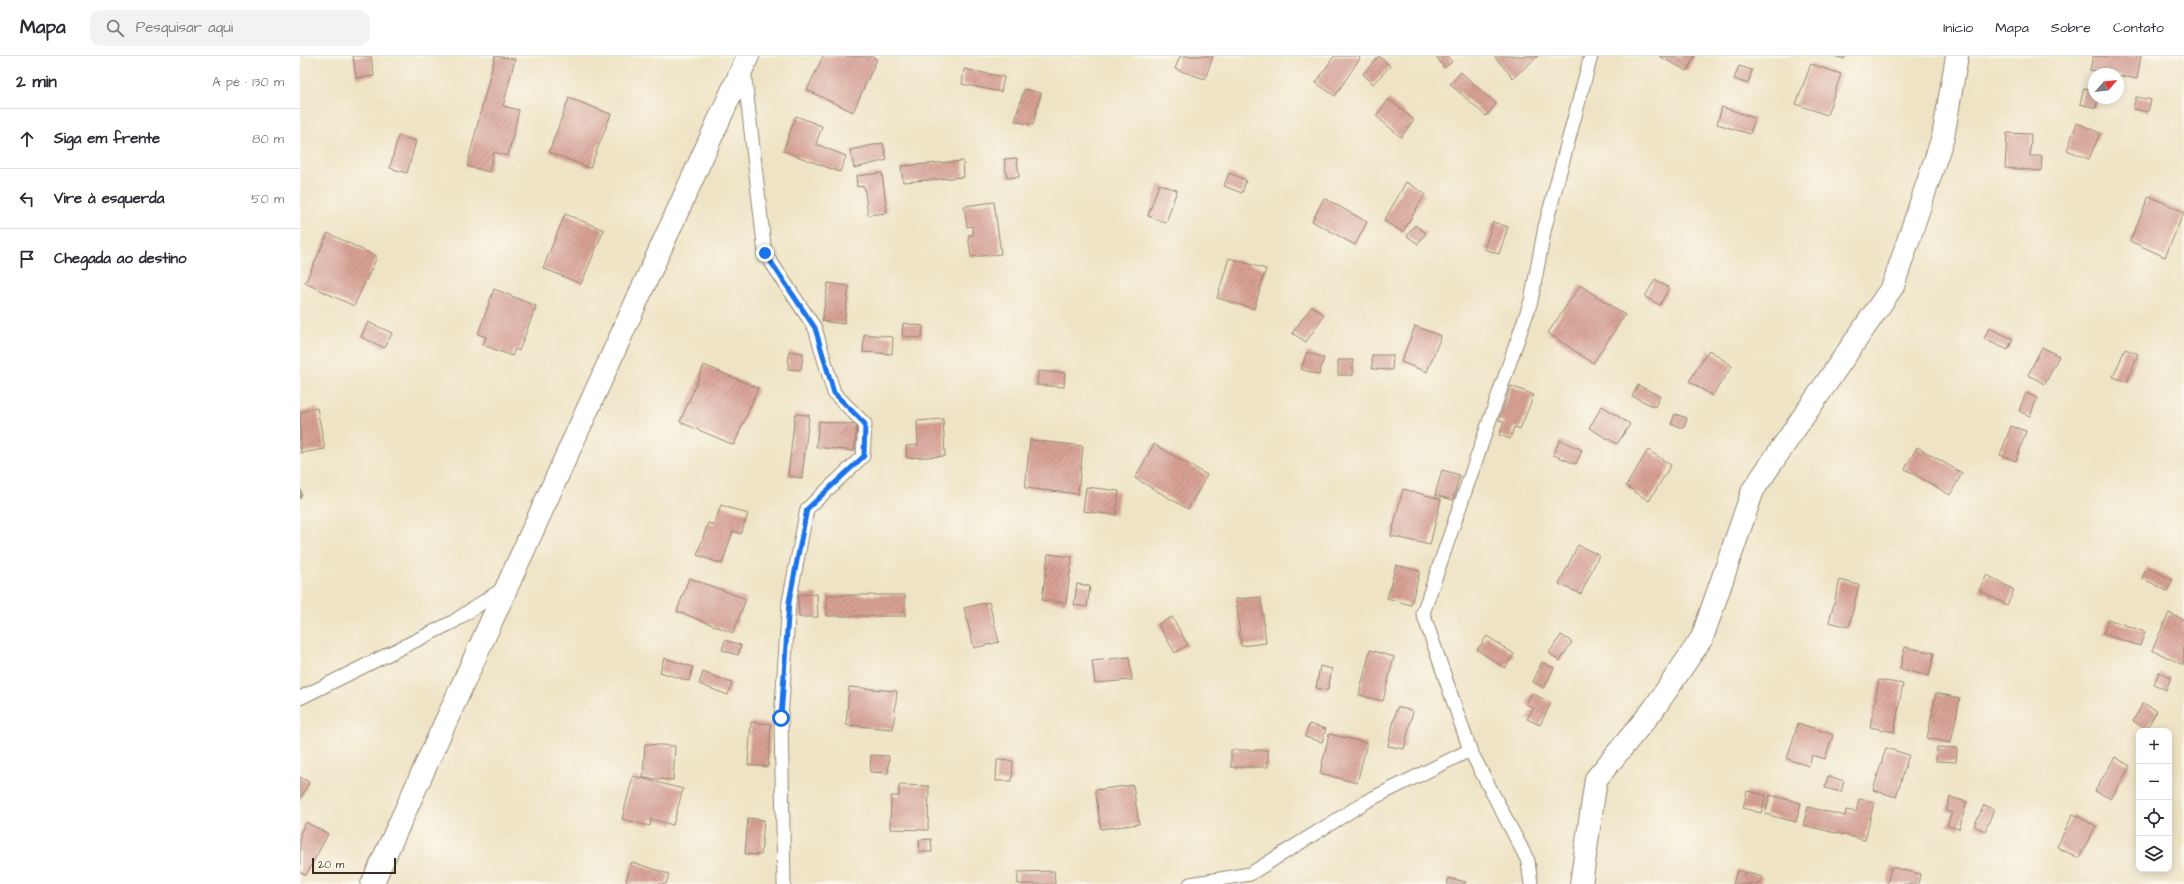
<!DOCTYPE html>
<html lang="pt">
<meta charset="utf-8">
<style>
:root{--surface:#fff;--page:#f2f2f3;--text:#2b2b33;--muted:#7c7c81;--line:#e1e1e2}
body{margin:0;font-family:"Architects Daughter",sans-serif;background:var(--page);color:var(--text)}
.controls{position:absolute;right:12px;bottom:12px;display:grid;overflow:hidden;border-radius:8px;box-shadow:0 2px 10px #0003}
.controls button{width:36px;height:36px;display:grid;place-items:center;padding:0;border:0;border-bottom:1px solid var(--line);background:var(--surface);color:var(--text);font:20px sans-serif}
.compass{position:absolute;left:1788px;top:12px;width:36px;height:36px;border-radius:50%;background:var(--surface);box-shadow:0 2px 10px #0003;rotate:62deg}
.scale{position:absolute;left:12px;bottom:10px;width:84px;box-sizing:border-box;padding-left:4px;border:2px solid #3b2a1e;border-top:0;font-size:11px;line-height:14px;white-space:nowrap;color:#3b2a1e;-webkit-text-stroke:3px #fbf7ec;paint-order:stroke}
.stop{position:absolute;width:12px;height:12px;margin:-9px;border:3px solid #1a73e8;border-radius:50%;background:#fff}
.stop.end{background:#1a73e8;border-color:#fff;box-shadow:0 1px 4px #0008}
.list{margin:0;padding:0;list-style:none}
h2{display:flex;justify-content:space-between;align-items:center;height:52px;margin:0;padding:0 16px;font-size:17px}
h2 small{font-size:13px;font-weight:400;color:var(--muted)}
.list li{display:grid;grid-template-columns:26px 1fr auto;gap:12px;align-items:center;box-sizing:border-box;height:60px;padding:0 16px;border-top:1px solid var(--line)}
.list b{display:block;font-size:15px;white-space:nowrap}
.list em{font-size:13px;font-style:normal;color:var(--muted)}
.icon{flex:none;width:22px;height:22px;fill:none;stroke:currentColor;stroke-width:2;stroke-linecap:round;stroke-linejoin:round}
.map{position:relative;flex:none;width:1884px;height:828px;overflow:hidden}
header{display:flex;align-items:center;gap:24px;box-sizing:border-box;height:56px;padding:0 20px;background:var(--surface);border-bottom:1px solid var(--line)}
header strong{font-size:19px}
nav{display:flex;gap:22px;margin-inline-start:auto;font-size:14px}
.search{width:280px;height:36px;background:var(--page);display:flex;align-items:center;gap:10px;box-sizing:border-box;padding:0 14px;border-radius:12px;color:var(--muted);font-size:15px}
main{display:flex}
aside{flex:1;background:var(--surface)}
.map>svg:first-child{display:block}
.building{fill:url(#building-hatch)}
.lines{fill:none;stroke-linecap:round;stroke-linejoin:round}
.service-casing{stroke:#948671;stroke-width:15}
.minor-casing{stroke:#948671;stroke-width:24}
.primary-casing{stroke:#948671;stroke-width:24}
.service{stroke:#fff;stroke-width:13}
.minor{stroke:#fff;stroke-width:22}
.primary{stroke:#fff;stroke-width:22}
.route{stroke:#1a73e8;stroke-width:5}
</style>
<header>
<strong>Mapa</strong>
<div class="search"><svg class="icon" aria-label="search" viewBox="0 0 24 24"><circle cx="10" cy="10" r="6"/><path d="M15 15l6 6"/></svg>Pesquisar aqui</div>
<nav><a>Início</a><a>Mapa</a><a>Sobre</a><a>Contato</a></nav>
</header>
<main>
<aside>
<h2>2 min<small>A pé · 130 m</small></h2>
<ul class="list">
<li><svg class="icon" aria-label="ahead" viewBox="0 0 24 24"><path d="M12 20V5M6 11l6-6 6 6"/></svg><div><b>Siga em frente</b></div><em>80 m</em></li>
<li><svg class="icon" aria-label="left" viewBox="0 0 24 24"><path d="M17 20v-9H6M10 6l-5 5 5 5"/></svg><div><b>Vire à esquerda</b></div><em>50 m</em></li>
<li><svg class="icon" aria-label="arrive" viewBox="0 0 24 24"><path d="M6 21V4h12l-3 4 3 4H6"/></svg><div><b>Chegada ao destino</b></div></li>
</ul>
</aside>
<div class="map">
<svg width="1884" height="828" viewBox="0 0 1884 828">
<defs>
<pattern id="building-hatch" width="6" height="6" patternUnits="userSpaceOnUse"><rect width="6" height="6" fill="#d8a094"/><path d="M-1 1l2-2M0 6l6-6M5 7l2-2" fill="none" stroke="#b08378"/></pattern>
</defs>
<rect width="100%" height="100%" fill="#fbf7ec"/>
<filter id="ink" filterUnits="userSpaceOnUse"><feTurbulence type="fractalNoise" baseFrequency=".025" numOctaves="2"/><feDisplacementMap in="SourceGraphic" scale="8" xChannelSelector="R" yChannelSelector="G"/><feConvolveMatrix kernelMatrix="1 2 1 2 8 2 1 2 1" color-interpolation-filters="sRGB"/></filter>
<filter id="wash" filterUnits="userSpaceOnUse"><feTurbulence type="fractalNoise" baseFrequency=".012" numOctaves="4" result="noise"/><feDisplacementMap in="SourceGraphic" scale="16" xChannelSelector="R" yChannelSelector="G"/><feGaussianBlur stdDeviation="0.9" result="paint"/><feColorMatrix in="noise" values="0 0 0 0 0 0 0 0 0 0 0 0 0 0 0 0 0 1.4 0 .05"/><feComposite in="paint" operator="in"/></filter>
<g filter="url(#wash)">
<rect width="100%" height="100%" fill="#eee3c4"/>
<g id="blocks">
<path class="building" d="M 53,0 L 71,0 L 74,20 L 56,22 Z
M 195,0 L 215,3 L 203,50 L 219,54 L 208,100 L 194,96 L 189,116 L 167,110 Z
M 523,0 L 570,0 L 577,3 L 553,56 L 507,34 Z
M 880,0 L 913,0 L 905,23 L 875,13 Z
M 1034,0 L 1058,0 L 1060,2 L 1035,40 L 1016,27 Z
M 1079,0 L 1090,10 L 1073,28 L 1063,18 Z
M 1136,0 L 1147,0 L 1152,6 L 1144,12 Z
M 1194,0 L 1238,0 L 1213,22 Z
M 1359,0 L 1395,0 L 1387,15 Z
M 1534,0 L 1545,0 L 1544,3 Z
M 1793,0 L 1841,0 L 1837,23 L 1790,14 Z
M 1511,8 L 1541,18 L 1527,59 L 1496,48 Z
M 1439,10 L 1452,14 L 1448,28 L 1434,23 Z
M 664,13 L 704,21 L 701,36 L 662,28 Z
M 1161,16 L 1196,48 L 1186,60 L 1150,28 Z
M 1784,32 L 1794,34 L 1794,42 L 1798,42 L 1796,52 L 1780,48 Z
M 724,33 L 741,37 L 733,69 L 715,65 Z
M 1836,41 L 1851,44 L 1848,56 L 1833,53 Z
M 269,42 L 311,58 L 290,112 L 249,96 Z
M 1089,43 L 1114,64 L 1101,81 L 1076,60 Z
M 1422,51 L 1455,62 L 1450,78 L 1417,68 Z
M 496,60 L 522,70 L 516,88 L 546,100 L 540,116 L 483,95 Z
M 1777,67 L 1800,77 L 1789,103 L 1767,94 Z
M 1707,77 L 1731,78 L 1730,100 L 1742,100 L 1741,115 L 1705,112 Z
M 98,80 L 116,85 L 107,117 L 90,112 Z
M 583,87 L 587,104 L 554,112 L 550,94 Z
M 717,102 L 719,121 L 707,122 L 704,103 Z
M 663,105 L 664,121 L 603,126 L 601,110 Z
M 582,117 L 587,157 L 568,159 L 564,130 L 557,131 L 556,120 Z
M 929,117 L 946,124 L 942,137 L 924,130 Z
M 1106,126 L 1125,138 L 1103,176 L 1084,165 Z
M 859,128 L 877,134 L 866,167 L 848,160 Z
M 1849,140 L 1884,156 L 1865,201 L 1830,185 Z
M 1024,142 L 1067,166 L 1055,189 L 1012,165 Z
M 694,146 L 701,198 L 671,201 L 668,179 L 673,179 L 672,170 L 667,171 L 664,150 Z
M 265,158 L 304,174 L 281,228 L 243,212 Z
M 1193,166 L 1208,171 L 1199,198 L 1184,193 Z
M 1115,169 L 1126,177 L 1118,188 L 1107,180 Z
M 28,177 L 77,201 L 54,250 L 5,227 Z
M 929,202 L 966,213 L 954,253 L 917,242 Z
M 1355,223 L 1369,232 L 1360,249 L 1345,241 Z
M 528,227 L 549,230 L 544,268 L 522,265 Z
M 1280,229 L 1325,259 L 1293,307 L 1248,277 Z
M 194,233 L 236,250 L 219,295 L 215,293 L 212,300 L 183,289 L 186,281 L 178,278 Z
M 1012,250 L 1024,259 L 1006,286 L 992,277 Z
M 68,266 L 92,277 L 85,292 L 61,281 Z
M 603,267 L 623,270 L 622,282 L 602,280 Z
M 1115,270 L 1141,280 L 1127,316 L 1101,306 Z
M 1689,272 L 1713,283 L 1708,294 L 1684,283 Z
M 564,278 L 593,281 L 592,298 L 563,296 Z
M 1742,291 L 1759,300 L 1745,328 L 1728,319 Z
M 1825,293 L 1838,298 L 1827,326 L 1813,321 Z
M 1409,294 L 1432,310 L 1412,340 L 1389,325 Z
M 489,295 L 503,297 L 501,314 L 488,313 Z
M 1007,296 L 1024,302 L 1019,319 L 1001,313 Z
M 1072,299 L 1093,299 L 1092,314 L 1072,313 Z
M 1038,304 L 1053,304 L 1053,319 L 1038,319 Z
M 404,309 L 458,332 L 434,389 L 380,366 Z
M 738,315 L 765,317 L 764,331 L 737,329 Z
M 1338,329 L 1360,340 L 1355,351 L 1332,340 Z
M 1211,330 L 1234,339 L 1220,373 L 1214,371 L 1210,383 L 1199,379 L 1204,366 L 1199,364 Z
M 1726,337 L 1737,342 L 1730,360 L 1719,355 Z
M 1302,350 L 1330,368 L 1317,388 L 1289,372 Z
M 17,352 L 25,393 L 1,397 L 0,356 Z
M 495,358 L 509,359 L 502,422 L 488,420 Z
M 1375,358 L 1387,362 L 1384,372 L 1371,368 Z
M 643,363 L 645,400 L 607,402 L 606,390 L 618,389 L 617,365 Z
M 519,365 L 557,369 L 554,395 L 516,391 Z
M 1711,370 L 1726,375 L 1716,405 L 1700,399 Z
M 730,384 L 783,390 L 778,438 L 725,432 Z
M 1260,384 L 1282,394 L 1276,408 L 1253,399 Z
M 854,388 L 907,419 L 888,453 L 835,422 Z
M 1617,391 L 1662,417 L 1650,439 L 1605,413 Z
M 1348,394 L 1371,409 L 1349,445 L 1326,430 Z
M 1142,414 L 1160,419 L 1153,444 L 1135,439 Z
M 786,431 L 819,435 L 816,459 L 783,455 Z
M 0,432 L 2,438 L 0,443 Z
M 1103,433 L 1141,443 L 1130,489 L 1091,480 Z
M 421,449 L 448,458 L 441,478 L 433,475 L 422,508 L 397,499 L 408,467 L 414,469 Z
M 1278,489 L 1299,499 L 1281,538 L 1259,528 Z
M 748,498 L 772,501 L 766,547 L 742,544 Z
M 1096,509 L 1120,515 L 1111,549 L 1087,542 Z
M 1847,511 L 1873,524 L 1867,535 L 1842,522 Z
M 1687,519 L 1714,534 L 1707,549 L 1679,534 Z
M 389,522 L 446,543 L 433,577 L 377,555 Z
M 1540,524 L 1559,529 L 1549,571 L 1529,566 Z
M 777,528 L 790,530 L 787,551 L 774,549 Z
M 517,538 L 518,561 L 499,561 L 498,539 Z
M 527,539 L 605,539 L 605,560 L 527,560 Z
M 961,541 L 966,587 L 941,590 L 936,543 Z
M 689,546 L 699,586 L 674,592 L 664,552 Z
M 1869,557 L 1884,564 L 1884,609 L 1852,594 Z
M 872,561 L 888,589 L 875,597 L 858,568 Z
M 1808,563 L 1845,576 L 1840,590 L 1803,578 Z
M 1261,579 L 1272,586 L 1260,605 L 1249,597 Z
M 1187,580 L 1214,598 L 1205,612 L 1177,594 Z
M 425,584 L 441,589 L 438,599 L 422,594 Z
M 1605,591 L 1634,597 L 1629,620 L 1600,613 Z
M 1070,594 L 1094,601 L 1083,645 L 1059,639 Z
M 829,601 L 832,624 L 795,627 L 792,605 Z
M 364,602 L 393,611 L 389,625 L 360,616 Z
M 1242,606 L 1254,612 L 1244,632 L 1233,626 Z
M 1020,610 L 1032,613 L 1028,634 L 1016,632 Z
M 403,616 L 432,627 L 428,639 L 399,628 Z
M 1859,616 L 1871,621 L 1866,634 L 1854,628 Z
M 1579,624 L 1603,628 L 1594,676 L 1570,671 Z
M 549,631 L 597,635 L 593,673 L 546,669 Z
M 1232,637 L 1251,647 L 1240,669 L 1227,663 L 1233,652 L 1226,648 Z
M 1636,637 L 1660,642 L 1651,687 L 1627,682 Z
M 1843,647 L 1857,655 L 1846,673 L 1833,665 Z
M 1097,651 L 1113,655 L 1104,693 L 1088,690 Z
M 451,666 L 471,668 L 468,711 L 448,709 Z
M 1498,667 L 1533,679 L 1525,703 L 1512,699 L 1509,710 L 1487,703 Z
M 1009,668 L 1026,673 L 1022,686 L 1005,681 Z
M 1029,678 L 1067,687 L 1057,727 L 1020,717 Z
M 345,688 L 375,690 L 373,724 L 343,722 Z
M 1637,691 L 1657,692 L 1656,706 L 1636,705 Z
M 1586,692 L 1609,699 L 1596,741 L 1573,734 Z
M 931,694 L 968,694 L 968,711 L 931,711 Z
M 571,699 L 589,700 L 588,717 L 570,716 Z
M 1815,701 L 1830,710 L 1811,743 L 1795,735 Z
M 697,704 L 713,705 L 712,725 L 696,725 Z
M 333,720 L 383,733 L 373,769 L 351,763 L 350,770 L 322,763 Z
M 1528,720 L 1544,725 L 1541,736 L 1525,732 Z
M 0,721 L 9,726 L 0,744 Z
M 599,729 L 629,730 L 628,774 L 590,773 L 591,740 L 599,740 Z
M 833,729 L 839,768 L 801,773 L 795,734 Z
M 1447,735 L 1466,739 L 1461,757 L 1443,752 Z
M 1470,739 L 1501,747 L 1496,766 L 1465,758 Z
M 1650,741 L 1667,746 L 1659,773 L 1647,770 L 1652,757 L 1646,755 Z
M 1559,743 L 1574,746 L 1565,784 L 1503,769 L 1508,751 L 1545,760 L 1546,754 L 1556,756 Z
M 1684,749 L 1694,753 L 1685,775 L 1674,770 Z
M 1773,758 L 1796,770 L 1779,802 L 1757,791 Z
M 448,762 L 464,764 L 461,799 L 445,798 Z
M 6,766 L 28,778 L 6,819 L 0,816 L 0,777 Z
M 631,783 L 632,796 L 620,796 L 619,784 Z
M 332,806 L 369,818 L 366,828 L 326,826 Z
M 1591,811 L 1620,818 L 1618,828 L 1587,828 Z
M 1437,814 L 1462,821 L 1460,828 L 1433,828 Z
M 754,815 L 755,828 L 718,828 L 718,816 Z
M 1149,822 L 1166,826 L 1165,828 L 1147,828 Z"/>
</g>
</g>
<g filter="url(#ink)">
<use href="#blocks" fill-opacity="0" stroke="#948671" stroke-width="1"/>
<g class="lines">
<g class="service-casing">
<path id="service" d="M 444,14 L 465,197 L 515,272 L 534,337 L 565,368 L 563,400 L 507,453 L 489,546 L 481,662 L 484,828
M 0,642 L 153,566 L 204,532
M 890,828 L 950,818 L 1067,745 L 1170,694
M 1231,828 L 1228,805 L 1170,694 L 1123,557 L 1231,245 L 1245,171 L 1291,0"/>
</g>
<g class="minor-casing">
<path id="minor" d="M 1281,828 L 1296,723 L 1353,654 L 1402,582 L 1453,434 L 1593,230 L 1643,81 L 1657,0"/>
</g>
<g class="primary-casing">
<path id="primary" d="M 72,828 L 448,0"/>
</g>
<use href="#service" class="service"/>
<use href="#minor" class="minor"/>
<use href="#primary" class="primary"/>
</g>
</g>
<g class="lines" filter="url(#ink)">
<path class="route" d="M 465,197 L 515,272 L 534,337 L 565,368 L 564,400 L 507,453 L 489,546 L 481,662"/>
</g>
</svg>
<div class="controls">
<button>+</button>
<button>−</button>
<button><svg class="icon" aria-label="locate" viewBox="0 0 24 24"><circle cx="12" cy="12" r="6"/><path d="M12 2v4M12 18v4M2 12h4M18 12h4"/></svg></button>
<button><svg class="icon" aria-label="layers" viewBox="0 0 24 24"><path d="M12 4l9 5-9 5-9-5zM3 14l9 5 9-5"/></svg></button>
</div>
<svg class="compass" viewBox="-18 -18 36 36"><path d="M0-13l5 13h-10z" fill="#e53935"/><path d="M0 13l5-13h-10z" fill="#7c7c81"/></svg>
<div class="scale">20 m</div>
<div class="stop" style="left:481px;top:662px"></div>
<div class="stop end" style="left:465px;top:197px"></div>
</div>
</main>
